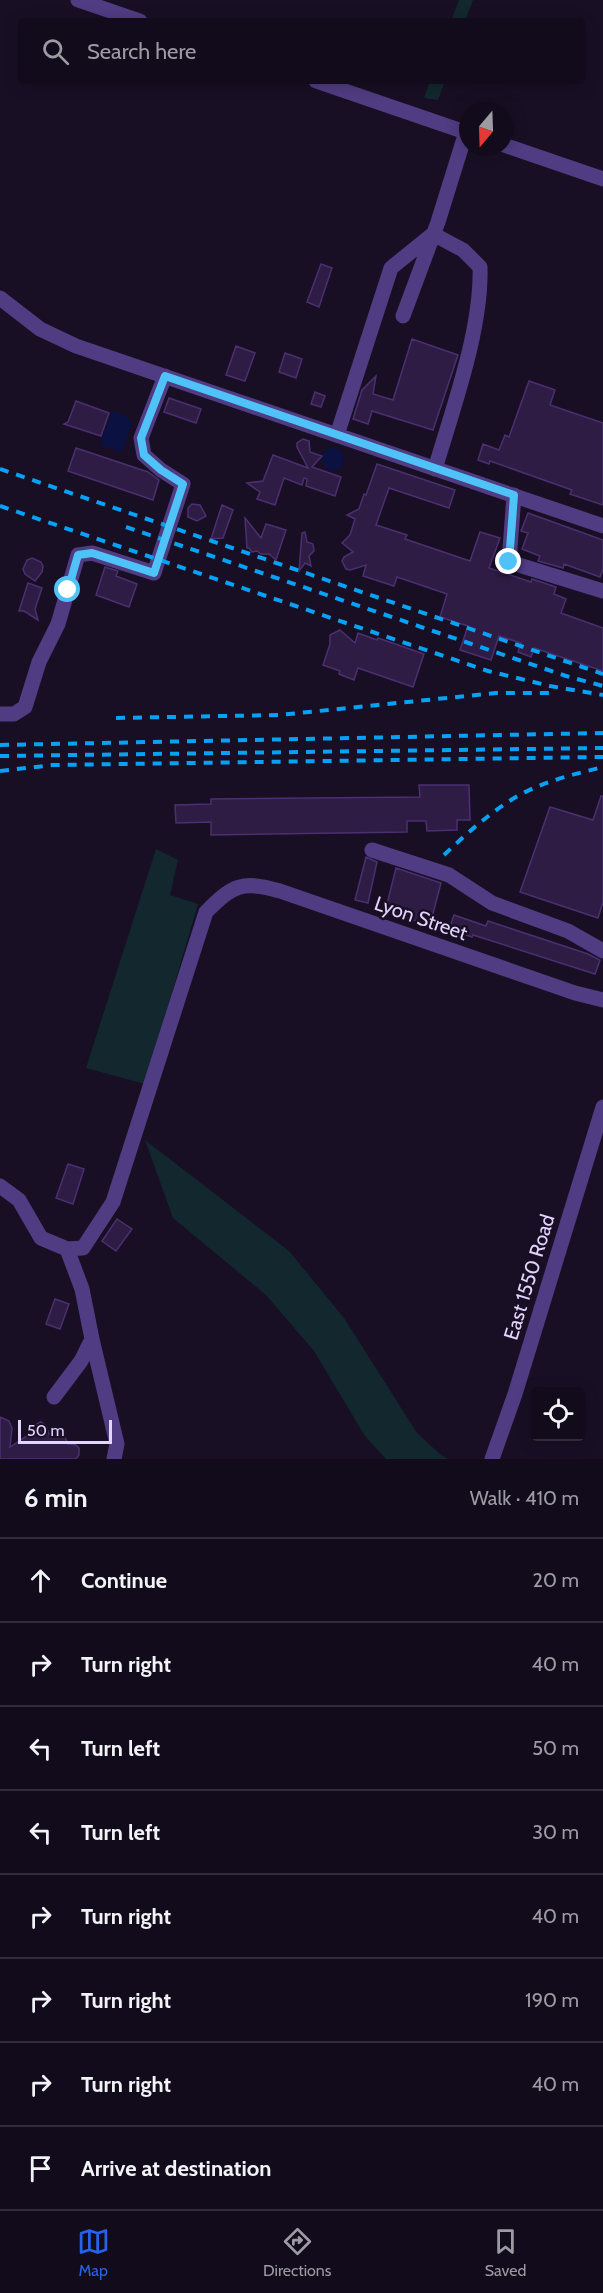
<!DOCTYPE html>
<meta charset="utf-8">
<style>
:root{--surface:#120b1b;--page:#1f1928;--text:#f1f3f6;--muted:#9c9ba3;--line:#312b3a;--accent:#2563eb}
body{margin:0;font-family:Cabin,sans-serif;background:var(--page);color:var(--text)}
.controls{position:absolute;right:18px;bottom:18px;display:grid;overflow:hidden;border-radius:6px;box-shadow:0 3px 15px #0003}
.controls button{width:54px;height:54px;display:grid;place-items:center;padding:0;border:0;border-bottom:2px solid var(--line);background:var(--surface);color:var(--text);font:30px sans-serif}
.compass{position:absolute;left:459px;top:102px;width:54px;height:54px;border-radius:50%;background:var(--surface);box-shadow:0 3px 15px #0003;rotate:199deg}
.scale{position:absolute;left:18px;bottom:15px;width:94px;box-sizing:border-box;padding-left:6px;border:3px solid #e3d4fe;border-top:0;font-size:16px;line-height:21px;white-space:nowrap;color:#e3d4fe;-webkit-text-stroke:4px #180f24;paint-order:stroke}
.stop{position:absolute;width:18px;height:18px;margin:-14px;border:4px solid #4fc3f7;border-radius:50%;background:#fff}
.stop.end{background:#4fc3f7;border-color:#fff;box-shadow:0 2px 6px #0008}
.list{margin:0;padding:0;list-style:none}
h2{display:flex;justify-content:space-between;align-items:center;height:78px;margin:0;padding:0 24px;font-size:26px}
h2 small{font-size:20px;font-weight:400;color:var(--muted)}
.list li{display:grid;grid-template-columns:39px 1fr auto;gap:18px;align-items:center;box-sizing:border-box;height:84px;padding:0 24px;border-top:2px solid var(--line)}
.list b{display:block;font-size:22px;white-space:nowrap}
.list em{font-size:20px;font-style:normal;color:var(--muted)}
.icon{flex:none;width:33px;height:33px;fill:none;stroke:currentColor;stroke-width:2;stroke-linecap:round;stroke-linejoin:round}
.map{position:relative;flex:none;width:603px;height:1459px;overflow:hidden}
.search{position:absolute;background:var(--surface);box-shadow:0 3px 15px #0003;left:18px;right:18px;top:18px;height:66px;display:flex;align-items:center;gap:15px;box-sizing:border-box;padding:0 21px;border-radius:6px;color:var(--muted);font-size:22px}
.sheet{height:750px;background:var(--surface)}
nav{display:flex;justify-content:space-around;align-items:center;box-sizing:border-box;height:84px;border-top:2px solid var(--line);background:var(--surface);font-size:16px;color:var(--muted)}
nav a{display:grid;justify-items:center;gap:3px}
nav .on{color:var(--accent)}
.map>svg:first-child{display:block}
.green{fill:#12282e}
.water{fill:#0b1141}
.building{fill:#2e1c44;stroke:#4c2f70;stroke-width:1.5}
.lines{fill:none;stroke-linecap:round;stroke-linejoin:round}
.minor{stroke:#503c82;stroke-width:15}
.rail{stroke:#07a2f6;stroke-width:4;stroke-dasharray:9 8;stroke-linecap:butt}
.route{stroke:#4fc3f7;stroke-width:8}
.labels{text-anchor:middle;stroke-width:5;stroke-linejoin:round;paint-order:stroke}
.street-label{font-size:20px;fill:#e3d4fe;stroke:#180f24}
</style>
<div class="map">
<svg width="603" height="1459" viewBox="0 0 603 1459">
<rect width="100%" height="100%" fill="#180f24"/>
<path class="green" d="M 459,0 L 473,0 L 465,21 L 451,21 Z
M 430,81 L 445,81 L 438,100 L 424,98 Z
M 156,849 L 178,860 L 170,895 L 198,904 L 145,1084 L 86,1068 Z
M 145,1140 L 289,1251 L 344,1318 L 417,1433 L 441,1455 L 448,1459 L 386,1459 L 365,1436 L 314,1351 L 266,1295 L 173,1218 Z"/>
<path class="water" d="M 112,411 L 128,417 L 132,424 L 122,452 L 100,445 Z
M322 459a11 11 0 1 1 22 0a11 11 0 1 1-22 0Z"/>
<path class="building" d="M 321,264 L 332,268 L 319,307 L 307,302 Z
M 412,339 L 458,355 L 433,430 L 372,411 L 368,424 L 353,419 L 362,390 L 376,376 L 373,394 L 393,400 Z
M 236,346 L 255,353 L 245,381 L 226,375 Z
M 285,353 L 302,359 L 296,378 L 279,372 Z
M 529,381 L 555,390 L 550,405 L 603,423 L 603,505 L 570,494 L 572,490 L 490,461 L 489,464 L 478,460 L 483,444 L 499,450 L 505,435 L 509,437 Z
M 315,392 L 325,396 L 321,407 L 311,404 Z
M 169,398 L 201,409 L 196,423 L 164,412 Z
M 76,401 L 109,413 L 101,436 L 64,424 L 68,422 Z
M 303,439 L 309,441 L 310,452 L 322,456 L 312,467 L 341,477 L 335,496 L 306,486 L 307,479 L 304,478 L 302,485 L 284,478 L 275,505 L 257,499 L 260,492 L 247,483 L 263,481 L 273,455 L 308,468 L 297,447 L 297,443 Z
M 76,448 L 148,472 L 159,480 L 153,500 L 68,471 Z
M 377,464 L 455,490 L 449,508 L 389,488 L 376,525 L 407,535 L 405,539 L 470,561 L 480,532 L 500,538 L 489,568 L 531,582 L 532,579 L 556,587 L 554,594 L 566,599 L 561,613 L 603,628 L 603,671 L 534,648 L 531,657 L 518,652 L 521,643 L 499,636 L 491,660 L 460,650 L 468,626 L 440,617 L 447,594 L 397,577 L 394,586 L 363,576 L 366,565 L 350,570 L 346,569 L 342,561 L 344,557 L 353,552 L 342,543 L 350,535 L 355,519 L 347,515 L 359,509 L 364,494 L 366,495 Z
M 192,504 L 200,505 L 206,516 L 197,521 L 188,517 L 188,508 Z
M 222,505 L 233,510 L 223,538 L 211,539 Z
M 528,513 L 603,540 L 603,569 L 600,577 L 564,564 L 563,568 L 538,561 L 540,556 L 522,549 L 528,533 L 521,531 Z
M 245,518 L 261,538 L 266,524 L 286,530 L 276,560 L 269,554 L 261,554 L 257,551 L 252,552 L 249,548 L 247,548 Z
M 305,532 L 307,542 L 313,544 L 314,551 L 309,556 L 311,566 L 305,563 L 299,571 L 302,533 Z
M 32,558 L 41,562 L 43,566 L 42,572 L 35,581 L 25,574 L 23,569 L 27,560 Z
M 105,567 L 118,571 L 116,576 L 137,584 L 129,607 L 96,595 Z
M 28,583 L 42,588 L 35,609 L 38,620 L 24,611 L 19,611 Z
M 340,630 L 355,643 L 358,633 L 377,640 L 378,638 L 424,654 L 413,687 L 358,668 L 354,680 L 339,674 L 340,671 L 323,665 L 330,644 L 330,635 Z
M 419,785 L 469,785 L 470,820 L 457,820 L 457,830 L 427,831 L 426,821 L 407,821 L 407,832 L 211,835 L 211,822 L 176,823 L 175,805 L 211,804 L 211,799 L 420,797 Z
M 601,796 L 603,796 L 603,902 L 598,918 L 520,892 L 550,807 L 593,820 Z
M 366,857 L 377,862 L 368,903 L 355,900 Z
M 396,868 L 441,883 L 430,925 L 385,912 Z
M 454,915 L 486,926 L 488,921 L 588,954 L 600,960 L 595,974 L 473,935 L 472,937 L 449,929 Z
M 68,1164 L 84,1169 L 73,1204 L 56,1198 Z
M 117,1219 L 132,1229 L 116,1251 L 102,1241 Z
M 55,1299 L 69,1304 L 60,1329 L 46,1324 Z
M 0,1417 L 9,1421 L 12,1428 L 10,1447 L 31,1433 L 33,1426 L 41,1422 L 46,1426 L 49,1434 L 61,1434 L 65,1437 L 68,1444 L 76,1445 L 79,1448 L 79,1455 L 76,1459 L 0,1459 Z"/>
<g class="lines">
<path class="minor" d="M 78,0 L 140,21
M 316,81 L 468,133
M 504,145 L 603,179
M 0,298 L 40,329 L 76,346 L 603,526
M 403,316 L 438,222 L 466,132
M 337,435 L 391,268 L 433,234 L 463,250 L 480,267 C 482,329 453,408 435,469
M 514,495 L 509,562 L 603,591
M 0,714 L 14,714 L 25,707 L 39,662 L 58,624 L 78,555 L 92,553 L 154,573 L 183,484 L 161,470 L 144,455 L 141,438 L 165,376
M 372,850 L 449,875 L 492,903 L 568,931 L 603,951
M 0,1186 L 19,1200 L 41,1238 L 67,1249 L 83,1248 L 113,1202 L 206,912 C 233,885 242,880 280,891 L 575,993 L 603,1000
M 92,1339 L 117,1444 L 114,1459
M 54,1397 L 81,1361 L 92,1339 L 82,1289 L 67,1249
M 492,1459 L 515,1394 L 603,1107"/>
<path class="rail" d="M 0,469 L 603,674
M 0,506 L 488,671 L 550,686 L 603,695
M 126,527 L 566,676 L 603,686
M 116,718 L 279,715 L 496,693 L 555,693
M 0,745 L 603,733
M 0,756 L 603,748
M 0,771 L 53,765 L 603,757
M 444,855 C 464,836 485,817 508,802 C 536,783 571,775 603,767"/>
</g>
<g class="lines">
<path class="route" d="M 68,590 L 78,555 L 92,553 L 154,573 L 183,484 L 161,470 L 144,455 L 141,438 L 165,376 L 514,495 L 509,562"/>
</g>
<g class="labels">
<g class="street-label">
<text transform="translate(421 918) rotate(19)" y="7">Lyon Street</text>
<text transform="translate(529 1277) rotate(-73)" y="7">East 1550 Road</text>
</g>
</g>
</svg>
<div class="controls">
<button><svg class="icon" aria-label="locate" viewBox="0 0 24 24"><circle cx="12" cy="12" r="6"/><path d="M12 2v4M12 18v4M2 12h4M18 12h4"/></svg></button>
</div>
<svg class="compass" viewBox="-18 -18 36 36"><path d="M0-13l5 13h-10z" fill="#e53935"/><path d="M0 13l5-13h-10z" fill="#9c9ba3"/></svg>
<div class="scale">50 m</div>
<div class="stop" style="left:68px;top:590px"></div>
<div class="stop end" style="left:509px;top:562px"></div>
<div class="search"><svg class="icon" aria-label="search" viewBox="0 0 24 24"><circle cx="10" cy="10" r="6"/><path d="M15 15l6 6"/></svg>Search here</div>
</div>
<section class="sheet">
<h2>6 min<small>Walk · 410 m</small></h2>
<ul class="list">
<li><svg class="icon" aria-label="ahead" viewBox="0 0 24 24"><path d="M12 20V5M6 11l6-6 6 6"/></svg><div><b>Continue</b></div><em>20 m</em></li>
<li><svg class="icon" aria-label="right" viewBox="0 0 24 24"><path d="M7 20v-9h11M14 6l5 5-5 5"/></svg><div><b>Turn right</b></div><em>40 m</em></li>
<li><svg class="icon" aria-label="left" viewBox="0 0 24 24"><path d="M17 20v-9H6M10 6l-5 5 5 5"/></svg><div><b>Turn left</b></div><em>50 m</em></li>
<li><svg class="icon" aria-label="left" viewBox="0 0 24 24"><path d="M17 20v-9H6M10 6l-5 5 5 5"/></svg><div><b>Turn left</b></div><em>30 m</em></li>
<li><svg class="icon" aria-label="right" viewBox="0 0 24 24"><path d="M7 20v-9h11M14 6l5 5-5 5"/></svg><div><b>Turn right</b></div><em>40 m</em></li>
<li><svg class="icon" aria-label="right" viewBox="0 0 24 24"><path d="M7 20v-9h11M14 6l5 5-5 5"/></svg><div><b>Turn right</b></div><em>190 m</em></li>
<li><svg class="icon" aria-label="right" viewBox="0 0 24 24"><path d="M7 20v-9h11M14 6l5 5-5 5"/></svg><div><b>Turn right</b></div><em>40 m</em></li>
<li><svg class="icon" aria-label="arrive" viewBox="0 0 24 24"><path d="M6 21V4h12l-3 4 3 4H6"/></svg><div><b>Arrive at destination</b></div></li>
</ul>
</section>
<nav>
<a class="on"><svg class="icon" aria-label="map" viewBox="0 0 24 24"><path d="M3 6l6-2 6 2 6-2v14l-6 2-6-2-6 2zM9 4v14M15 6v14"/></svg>Map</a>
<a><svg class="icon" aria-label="directions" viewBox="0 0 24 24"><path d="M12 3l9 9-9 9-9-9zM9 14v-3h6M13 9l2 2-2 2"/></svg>Directions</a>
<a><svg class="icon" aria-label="saved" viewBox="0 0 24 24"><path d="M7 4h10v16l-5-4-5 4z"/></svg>Saved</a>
</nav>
